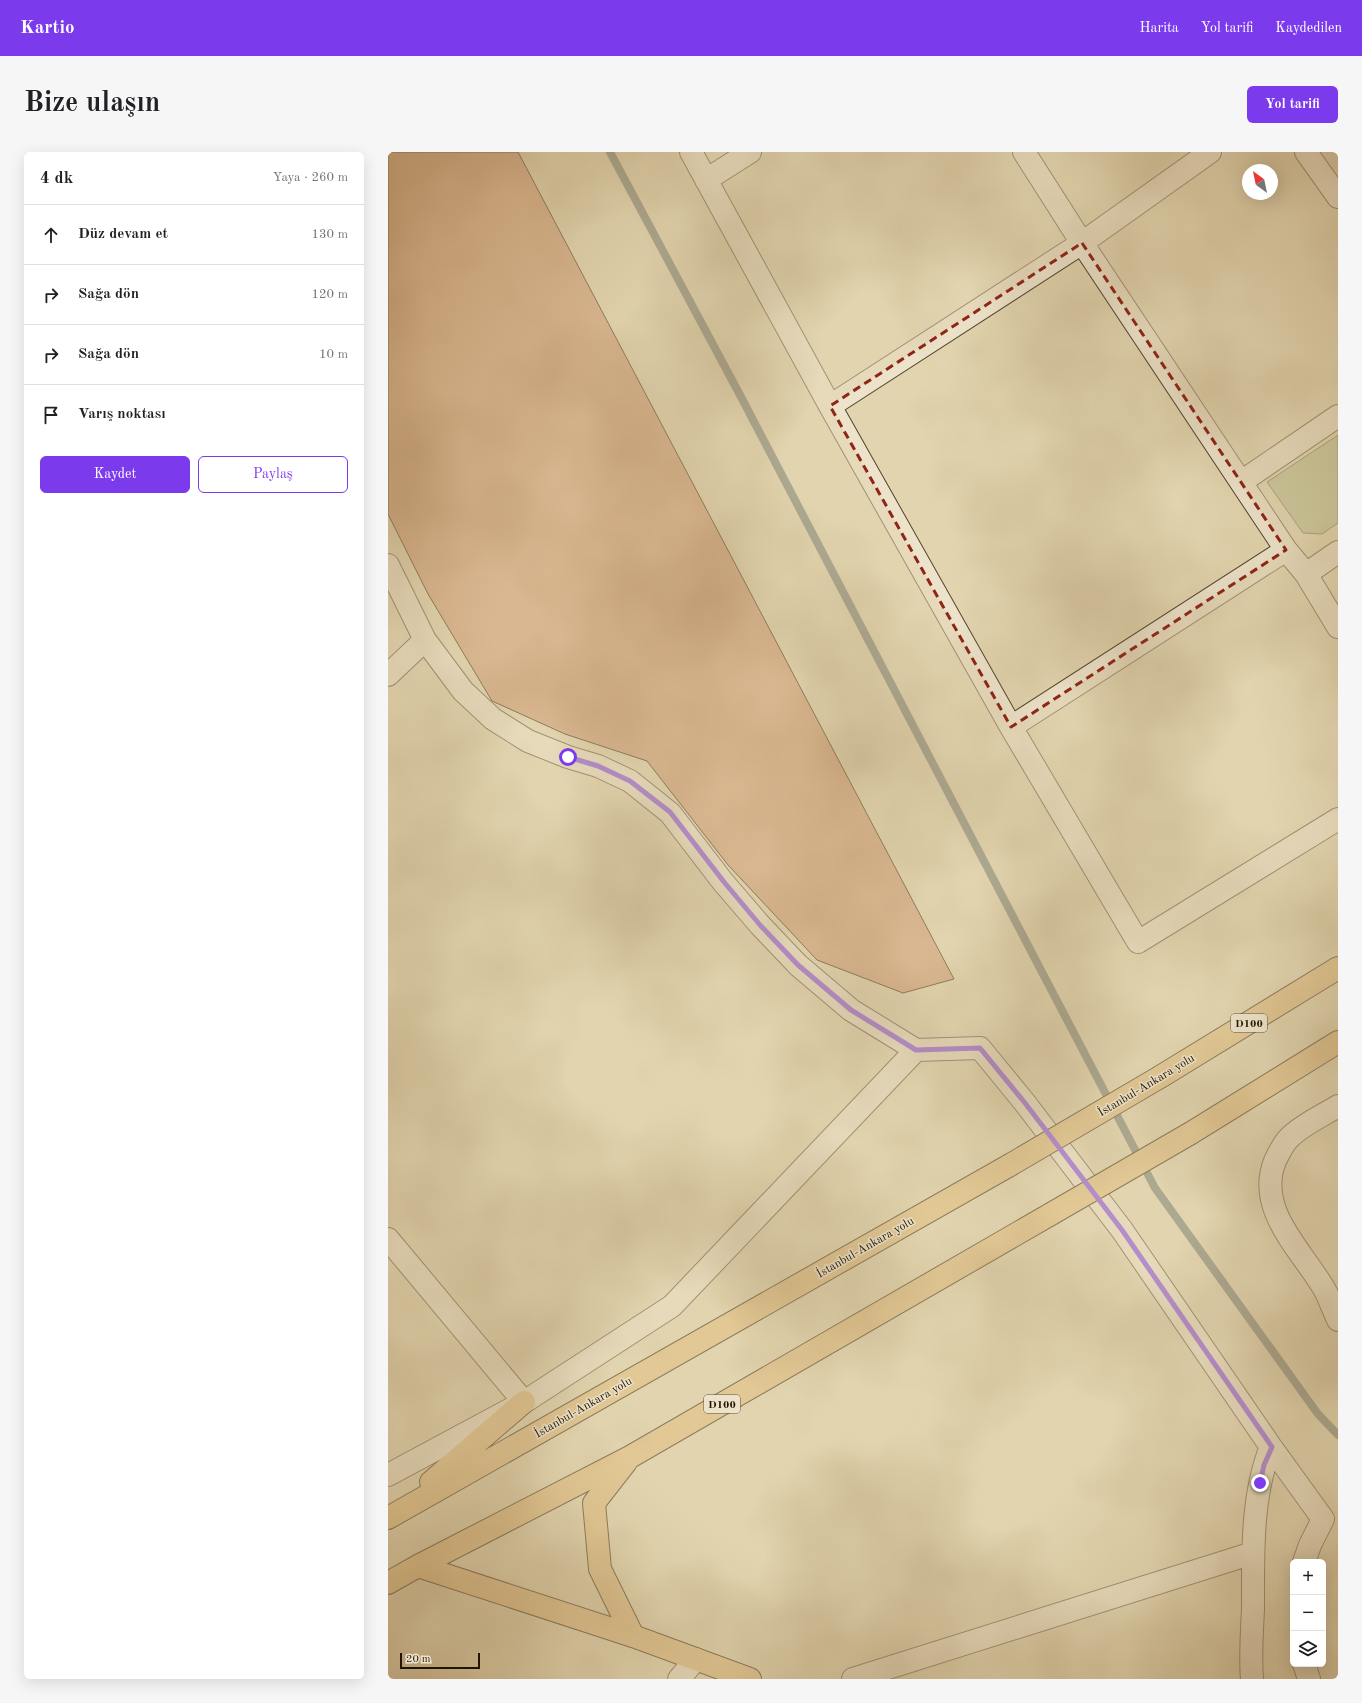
<!DOCTYPE html>
<html lang="tr">
<meta charset="utf-8">
<style>
:root{--surface:#fff;--page:#f6f6f6;--text:#202124;--muted:#757577;--line:#e0e0e0;--accent:#7c3aed}
body{margin:0;font-family:"Old Standard TT",serif;background:var(--page);color:var(--text)}
.controls{position:absolute;right:12px;bottom:12px;display:grid;overflow:hidden;border-radius:6px;box-shadow:0 4px 16px #0002}
.controls button{width:36px;height:36px;display:grid;place-items:center;padding:0;border:0;border-bottom:1px solid var(--line);background:var(--surface);color:var(--text);font:20px sans-serif}
.compass{position:absolute;left:854px;top:12px;width:36px;height:36px;border-radius:50%;background:var(--surface);box-shadow:0 4px 16px #0002;rotate:327deg}
.scale{position:absolute;left:12px;bottom:10px;width:80px;box-sizing:border-box;padding-left:4px;border:2px solid #231400;border-top:0;font-size:11px;line-height:14px;white-space:nowrap;color:#231400;-webkit-text-stroke:3px #ece3ca;paint-order:stroke}
.stop{position:absolute;width:12px;height:12px;margin:-9px;border:3px solid #7c3aed;border-radius:50%;background:#fff}
.stop.end{background:#7c3aed;border-color:#fff;box-shadow:0 1px 4px #0008}
.list{margin:0;padding:0;list-style:none}
h2{display:flex;justify-content:space-between;align-items:center;height:52px;margin:0;padding:0 16px;font-size:17px}
h2 small{font-size:13px;font-weight:400;color:var(--muted)}
.list li{display:grid;grid-template-columns:26px 1fr auto;gap:12px;align-items:center;box-sizing:border-box;height:60px;padding:0 16px;border-top:1px solid var(--line)}
.list b{display:block;font-size:15px;white-space:nowrap}
.list em{font-size:13px;font-style:normal;color:var(--muted)}
.actions{display:flex;gap:8px;padding:12px 16px}
.actions a{flex:1;padding:9px 0;border:1px solid var(--accent);border-radius:6px;text-align:center;font-size:14px;color:var(--accent)}
.actions .main{background:var(--accent);color:#fff}
.icon{flex:none;width:22px;height:22px;fill:none;stroke:currentColor;stroke-width:2;stroke-linecap:round;stroke-linejoin:round}
.map{position:relative;flex:none;width:950px;height:1527px;overflow:hidden;border-radius:6px}
header{display:flex;align-items:center;gap:24px;box-sizing:border-box;height:56px;padding:0 20px;background:var(--accent);color:#fff}
header strong{font-size:19px}
nav{display:flex;gap:22px;margin-inline-start:auto;font-size:14px}
.intro{display:flex;align-items:center;justify-content:space-between;box-sizing:border-box;height:96px;padding:0 24px}
h1{margin:0;font-size:28px}
.button{padding:10px 18px;border-radius:6px;background:var(--accent);color:#fff;font-size:14px;font-weight:700}
main{display:flex;gap:24px;padding:0 24px}
aside{flex:1;background:var(--surface);border-radius:6px;box-shadow:0 4px 16px #0002}
.map>svg:first-child{display:block}
.green{fill:#b3bc8a;stroke:#6b6845}
.lines{fill:none;stroke-linecap:round;stroke-linejoin:round}
.stream{stroke:#6b756e;stroke-width:8}
.building{fill:#ce966b;stroke:#231400}
.minor-casing{stroke:#52442c;stroke-width:24}
.major-casing{stroke:#231400;stroke-width:24}
.highway-casing{stroke:#231400;stroke-width:24}
.minor{stroke:#ece3ca;stroke-width:22}
.major{stroke:#e0ba77;stroke-width:22}
.highway{stroke:#e0ba77;stroke-width:22}
.highway-bridge-casing{stroke:#231400;stroke-width:24;stroke-linecap:butt}
.highway-bridge{stroke:#e0ba77;stroke-width:22}
.route{stroke:#7c3aed;stroke-width:5}
.marked{fill:none;stroke:#8f2418;stroke-width:3;stroke-dasharray:8 5;stroke-linejoin:round}
.labels{text-anchor:middle;stroke-width:3;stroke-linejoin:round;paint-order:stroke}
.shield{fill:#ece3ca;stroke:#5f523d;stroke-width:1}
.shield-label{font-size:11px;font-weight:bold;fill:#231400}
.street-label{font-size:12px;fill:#231400;stroke:#ece3ca}
</style>
<header>
<strong>Kartio</strong>
<nav><a>Harita</a><a>Yol tarifi</a><a>Kaydedilen</a></nav>
</header>
<div class="intro"><h1>Bize ulaşın</h1><a class="button">Yol tarifi</a></div>
<main>
<aside>
<h2>4 dk<small>Yaya · 260 m</small></h2>
<ul class="list">
<li><svg class="icon" aria-label="ahead" viewBox="0 0 24 24"><path d="M12 20V5M6 11l6-6 6 6"/></svg><div><b>Düz devam et</b></div><em>130 m</em></li>
<li><svg class="icon" aria-label="right" viewBox="0 0 24 24"><path d="M7 20v-9h11M14 6l5 5-5 5"/></svg><div><b>Sağa dön</b></div><em>120 m</em></li>
<li><svg class="icon" aria-label="right" viewBox="0 0 24 24"><path d="M7 20v-9h11M14 6l5 5-5 5"/></svg><div><b>Sağa dön</b></div><em>10 m</em></li>
<li><svg class="icon" aria-label="arrive" viewBox="0 0 24 24"><path d="M6 21V4h12l-3 4 3 4H6"/></svg><div><b>Varış noktası</b></div></li>
</ul>
<div class="actions"><a class="main">Kaydet</a><a>Paylaş</a></div>
</aside>
<div class="map">
<svg width="950" height="1527" viewBox="0 0 950 1527">
<rect width="100%" height="100%" fill="#e1d4ae"/>
<filter id="stains"><feTurbulence type="fractalNoise" baseFrequency=".005" numOctaves="4"/><feColorMatrix values="0 0 0 0 .2 0 0 0 0 .09 0 0 0 0 .02 0 0 0 .5 -.17"/></filter>
<radialGradient id="worn" r=".72"><stop offset=".6" stop-color="#630" stop-opacity="0"/><stop offset="1" stop-color="#630" stop-opacity=".3"/></radialGradient>
<path class="green" d="M 950,283 L 950,371 L 934,382 L 915,381 L 879,330 Z"/>
<g class="lines">
<path class="stream" d="M 222,0 L 352,243 L 767,1036 L 930,1262 L 950,1283"/>
</g>
<path class="building" d="M 0,0 L 130,0 L 566,827 L 515,841 L 429,808 L 340,713 L 259,609 L 177,582 L 104,549 L 40,442 L 0,362 Z"/>
<g class="lines">
<g class="minor-casing">
<path id="minor" d="M 303,0 L 442,254 L 623,575 L 750,790 L 950,667
M 636,0 L 694,91 L 898,398 L 918,422 L 950,475
M 918,0 L 950,45
M 318,28 L 362,0
M 442,254 L 694,91 L 822,0
M 853,330 L 950,264
M 0,413 L 37,488 L 75,539 L 105,567 L 140,589 L 180,605 L 210,614 L 242,629 L 282,661 L 335,730 L 372,773 L 410,813 L 463,858 L 528,898 L 592,896 L 637,951 L 734,1078 L 883,1295 C 863,1343 865,1405 865,1457 C 864,1480 862,1504 864,1527
M 918,422 L 950,400
M 0,523 L 37,488
M 623,575 L 898,398
M 950,954 C 934,964 915,972 901,986 C 895,992 891,1001 887,1009 C 867,1059 916,1100 938,1140 C 942,1149 946,1159 950,1168
M 0,1087 L 136,1250
M 883,1295 L 935,1367 L 922,1393 L 916,1410
M 0,1323 L 136,1250 L 284,1154 L 528,898
M 916,1512 L 921,1527
M 291,1527 L 308,1507
M 465,1527 L 865,1401"/>
</g>
<g class="major-casing">
<path id="major" d="M 245,1484 L 362,1527"/>
</g>
<g class="highway-casing">
<path id="highway" d="M 772,925 L 950,816
M 803,981 L 950,890
M 238,1310 L 206,1351 L 212,1417 L 245,1484
M 43,1330 L 136,1250
M 0,1366 L 622,1013
M 30,1414 L 245,1484
M 0,1431 L 30,1414 L 242,1305 L 663,1062"/>
</g>
<use href="#minor" class="minor"/>
<use href="#major" class="major"/>
<use href="#highway" class="highway"/>
<g class="highway-bridge-casing">
<path id="highway-bridge" d="M 622,1013 L 772,925
M 663,1062 L 803,981"/>
</g>
<use href="#highway-bridge" class="highway-bridge"/>
</g>
<g class="lines">
<path class="route" d="M 180,605 L 210,614 L 242,629 L 282,660 L 336,730 L 372,773 L 410,813 L 463,858 L 528,898 L 592,896 L 637,951 L 734,1078 L 884,1295 L 876,1313 L 872,1331"/>
</g>
<path d="M0 0H950V1527H0ZM 694,91 L 898,398 L 623,575 L 442,254 Z" fill="#e1d4ae" fill-opacity=".55" fill-rule="evenodd"/>
<path class="marked" d="M 694,91 L 898,398 L 623,575 L 442,254 Z"/>
<g class="labels">
<g class="shield">
<rect x="843" y="862" width="36" height="18" rx="3"/>
<rect x="316" y="1243" width="36" height="18" rx="3"/>
</g>
<g class="shield-label">
<text x="861" y="875">D100</text>
<text x="334" y="1256">D100</text>
</g>
<g class="street-label">
<text transform="translate(758 933) rotate(-31)" y="4">İstanbul-Ankara yolu</text>
<text transform="translate(477 1095) rotate(-30)" y="4">İstanbul-Ankara yolu</text>
<text transform="translate(195 1255) rotate(-30)" y="4">İstanbul-Ankara yolu</text>
</g>
</g>
<rect width="100%" height="100%" filter="url(#stains)"/>
<rect width="100%" height="100%" fill="url(#worn)"/>
</svg>
<div class="controls">
<button>+</button>
<button>−</button>
<button><svg class="icon" aria-label="layers" viewBox="0 0 24 24"><path d="M12 4l9 5-9 5-9-5zM3 14l9 5 9-5"/></svg></button>
</div>
<svg class="compass" viewBox="-18 -18 36 36"><path d="M0-13l5 13h-10z" fill="#e53935"/><path d="M0 13l5-13h-10z" fill="#757577"/></svg>
<div class="scale">20 m</div>
<div class="stop" style="left:180px;top:605px"></div>
<div class="stop end" style="left:872px;top:1331px"></div>
</div>
</main>
